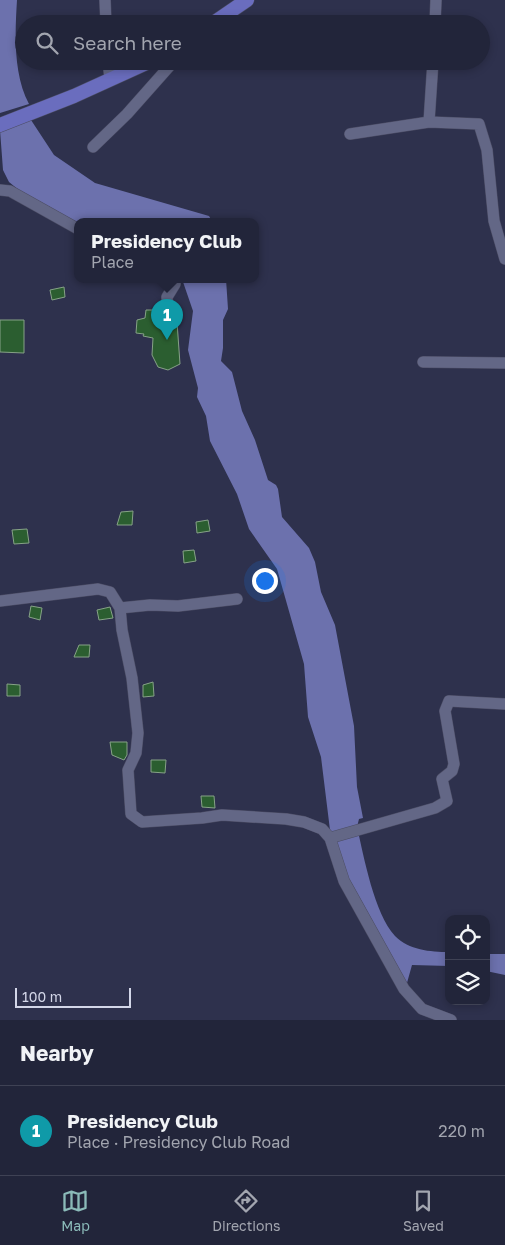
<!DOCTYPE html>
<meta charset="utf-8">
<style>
:root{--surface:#22253a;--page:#2a2d42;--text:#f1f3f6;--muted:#a2a5af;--line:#3f4254;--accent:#8bbbb9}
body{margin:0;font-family:"Golos Text",sans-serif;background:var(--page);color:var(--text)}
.controls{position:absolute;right:15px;bottom:15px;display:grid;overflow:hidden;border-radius:10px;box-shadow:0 2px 8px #0003}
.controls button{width:45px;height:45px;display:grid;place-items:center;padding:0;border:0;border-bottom:1px solid var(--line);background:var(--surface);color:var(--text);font:25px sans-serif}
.scale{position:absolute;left:15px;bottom:12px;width:116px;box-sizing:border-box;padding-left:5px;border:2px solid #d3d6e8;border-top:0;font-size:14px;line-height:18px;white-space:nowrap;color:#d3d6e8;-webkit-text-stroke:4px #2e314d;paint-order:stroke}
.you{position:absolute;left:264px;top:580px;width:18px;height:18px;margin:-12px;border:4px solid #fff;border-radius:50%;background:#1a73e8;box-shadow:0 0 0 8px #1a73e833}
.badge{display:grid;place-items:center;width:32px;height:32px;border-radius:50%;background:var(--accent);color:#fff;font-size:16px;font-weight:700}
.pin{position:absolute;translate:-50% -41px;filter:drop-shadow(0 1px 2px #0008)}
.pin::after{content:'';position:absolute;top:26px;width:18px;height:15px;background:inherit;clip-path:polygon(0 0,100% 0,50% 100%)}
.popup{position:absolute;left:74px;top:218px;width:185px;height:65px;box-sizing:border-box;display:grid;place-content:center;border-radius:10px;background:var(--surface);filter:drop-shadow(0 1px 4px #0005);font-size:16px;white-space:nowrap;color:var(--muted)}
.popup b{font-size:19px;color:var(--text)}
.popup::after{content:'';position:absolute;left:50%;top:100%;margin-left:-10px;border:10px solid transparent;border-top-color:var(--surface)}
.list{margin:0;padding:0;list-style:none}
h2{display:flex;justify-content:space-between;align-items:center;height:65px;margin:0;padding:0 20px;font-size:21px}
h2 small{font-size:16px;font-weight:400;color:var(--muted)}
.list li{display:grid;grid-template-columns:32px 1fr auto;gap:15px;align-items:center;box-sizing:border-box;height:90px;padding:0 20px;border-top:1px solid var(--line)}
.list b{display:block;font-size:19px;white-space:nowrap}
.list p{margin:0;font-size:16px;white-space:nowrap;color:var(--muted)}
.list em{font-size:16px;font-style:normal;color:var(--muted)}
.icon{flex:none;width:28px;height:28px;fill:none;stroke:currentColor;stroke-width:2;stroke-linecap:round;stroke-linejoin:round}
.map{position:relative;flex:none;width:505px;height:1020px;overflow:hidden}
.search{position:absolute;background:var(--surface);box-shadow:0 2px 8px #0003;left:15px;right:15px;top:15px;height:55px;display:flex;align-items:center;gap:12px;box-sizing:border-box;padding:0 18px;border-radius:28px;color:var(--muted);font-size:19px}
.sheet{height:155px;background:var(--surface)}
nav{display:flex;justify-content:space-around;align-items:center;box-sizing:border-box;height:70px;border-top:1px solid var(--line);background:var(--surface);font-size:14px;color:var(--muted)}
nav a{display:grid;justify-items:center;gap:2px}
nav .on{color:var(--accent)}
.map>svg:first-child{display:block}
.water{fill:#6c71ad}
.building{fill:#2b5e30;stroke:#86a287}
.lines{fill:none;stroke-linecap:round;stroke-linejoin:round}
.minor-casing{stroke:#4c4d65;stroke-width:12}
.major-casing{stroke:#4c4d65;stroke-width:15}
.minor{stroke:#636786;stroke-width:11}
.major{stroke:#6a6dbe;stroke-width:14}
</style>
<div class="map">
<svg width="505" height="1020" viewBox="0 0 505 1020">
<rect width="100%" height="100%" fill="#2e314d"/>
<path class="water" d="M 0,0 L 17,0 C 15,33 13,74 29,104 L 0,113 Z
M 31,120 L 54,155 L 95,183 L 209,216 L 212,221 L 78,223 L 20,191 L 9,182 L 3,170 L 0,130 Z
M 182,279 L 226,279 L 228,309 L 223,320 L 223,348 L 221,361 L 232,372 L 242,411 L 255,440 L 268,480 L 276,485 L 278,489 L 282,517 L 309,548 L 315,562 L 321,592 L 335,625 L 354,726 L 357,787 L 363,818 L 359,819 L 357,827 C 364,857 374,913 395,936 C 409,950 430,952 449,952 L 449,966 L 412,965 L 405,990 L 339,867 L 330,830 L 321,757 L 308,717 L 304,664 L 277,569 L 249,529 L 237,494 L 210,441 L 206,416 L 197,397 L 198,388 L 188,350 L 193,311 Z
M 486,954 L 505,954 L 505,975 L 486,971 Z"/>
<path class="building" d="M 64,287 L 65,297 L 52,300 L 50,290 Z
M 146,310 L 155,310 L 157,318 L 161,320 L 177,322 L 180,364 L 168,370 L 158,367 L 152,355 L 153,338 L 143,336 L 144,334 L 136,333 L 137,320 L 145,318 Z
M 0,320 L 24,320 L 24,353 L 0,352 Z
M 133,511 L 132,525 L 117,525 L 121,512 Z
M 208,520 L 210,531 L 197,533 L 196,522 Z
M 27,529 L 29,543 L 14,544 L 12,530 Z
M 194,550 L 196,561 L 184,563 L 183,551 Z
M 31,606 L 42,608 L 40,620 L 29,617 Z
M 110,607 L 113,618 L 99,620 L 97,610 Z
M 79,645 L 90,645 L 89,657 L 74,657 Z
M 153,682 L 154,696 L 143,697 L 143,685 Z
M 7,684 L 20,685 L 20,696 L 7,696 Z
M 110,742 L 127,742 L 127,755 L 124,760 L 112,755 Z
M 151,760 L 166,760 L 165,773 L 151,772 Z
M 201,796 L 214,796 L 215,808 L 202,807 Z"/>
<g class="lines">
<g class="minor-casing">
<path id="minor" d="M 105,0 L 106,24
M 435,24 L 436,0
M 108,61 L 110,79
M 429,122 L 433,61
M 350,134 L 429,122 L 479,124 L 487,150 L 494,221 L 505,259
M 93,147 L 127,114 L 174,61
M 0,190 L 10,191 L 78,229
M 168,311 L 167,297 L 175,284 L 175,279
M 423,362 L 505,363
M 0,601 L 98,589 L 110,592 L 120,608 L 150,605 L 178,606 L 237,599
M 120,608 L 122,630 L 132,678 L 138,733 L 136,753 L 128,770 L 131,814 L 142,822 L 202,818 L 222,815 L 286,819 L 304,822 L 322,829 L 330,838 L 344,881 L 404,989 L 422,1009 L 451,1020
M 330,838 L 435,808 L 447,801 L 442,779 L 452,771 L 454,764 L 445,711 L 449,701 L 505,704"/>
</g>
<g class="major-casing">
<path id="major" d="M 212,24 L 247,0
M 0,125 L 74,96 L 151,61"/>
</g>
<use href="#minor" class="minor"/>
<use href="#major" class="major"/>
</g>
</svg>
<div class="controls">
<button><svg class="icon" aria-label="locate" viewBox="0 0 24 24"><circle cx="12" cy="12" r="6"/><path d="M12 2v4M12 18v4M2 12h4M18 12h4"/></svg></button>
<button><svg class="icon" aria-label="layers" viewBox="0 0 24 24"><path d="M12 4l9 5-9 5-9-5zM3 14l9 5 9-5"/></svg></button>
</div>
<div class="scale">100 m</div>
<div class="you"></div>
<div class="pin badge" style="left:167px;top:340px;background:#0f9aa8">1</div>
<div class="popup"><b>Presidency Club</b>Place</div>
<div class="search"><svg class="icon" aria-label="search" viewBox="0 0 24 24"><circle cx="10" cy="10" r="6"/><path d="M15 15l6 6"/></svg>Search here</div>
</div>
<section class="sheet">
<h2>Nearby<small></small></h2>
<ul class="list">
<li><span class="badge" style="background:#0f9aa8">1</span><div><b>Presidency Club</b><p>Place · Presidency Club Road</p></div><em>220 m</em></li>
</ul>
</section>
<nav>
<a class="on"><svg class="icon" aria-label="map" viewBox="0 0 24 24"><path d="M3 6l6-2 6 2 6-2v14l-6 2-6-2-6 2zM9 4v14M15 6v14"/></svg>Map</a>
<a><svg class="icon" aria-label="directions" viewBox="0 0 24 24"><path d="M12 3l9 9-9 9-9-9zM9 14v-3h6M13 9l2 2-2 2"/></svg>Directions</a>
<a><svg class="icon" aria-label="saved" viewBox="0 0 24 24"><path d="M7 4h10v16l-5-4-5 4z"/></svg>Saved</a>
</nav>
